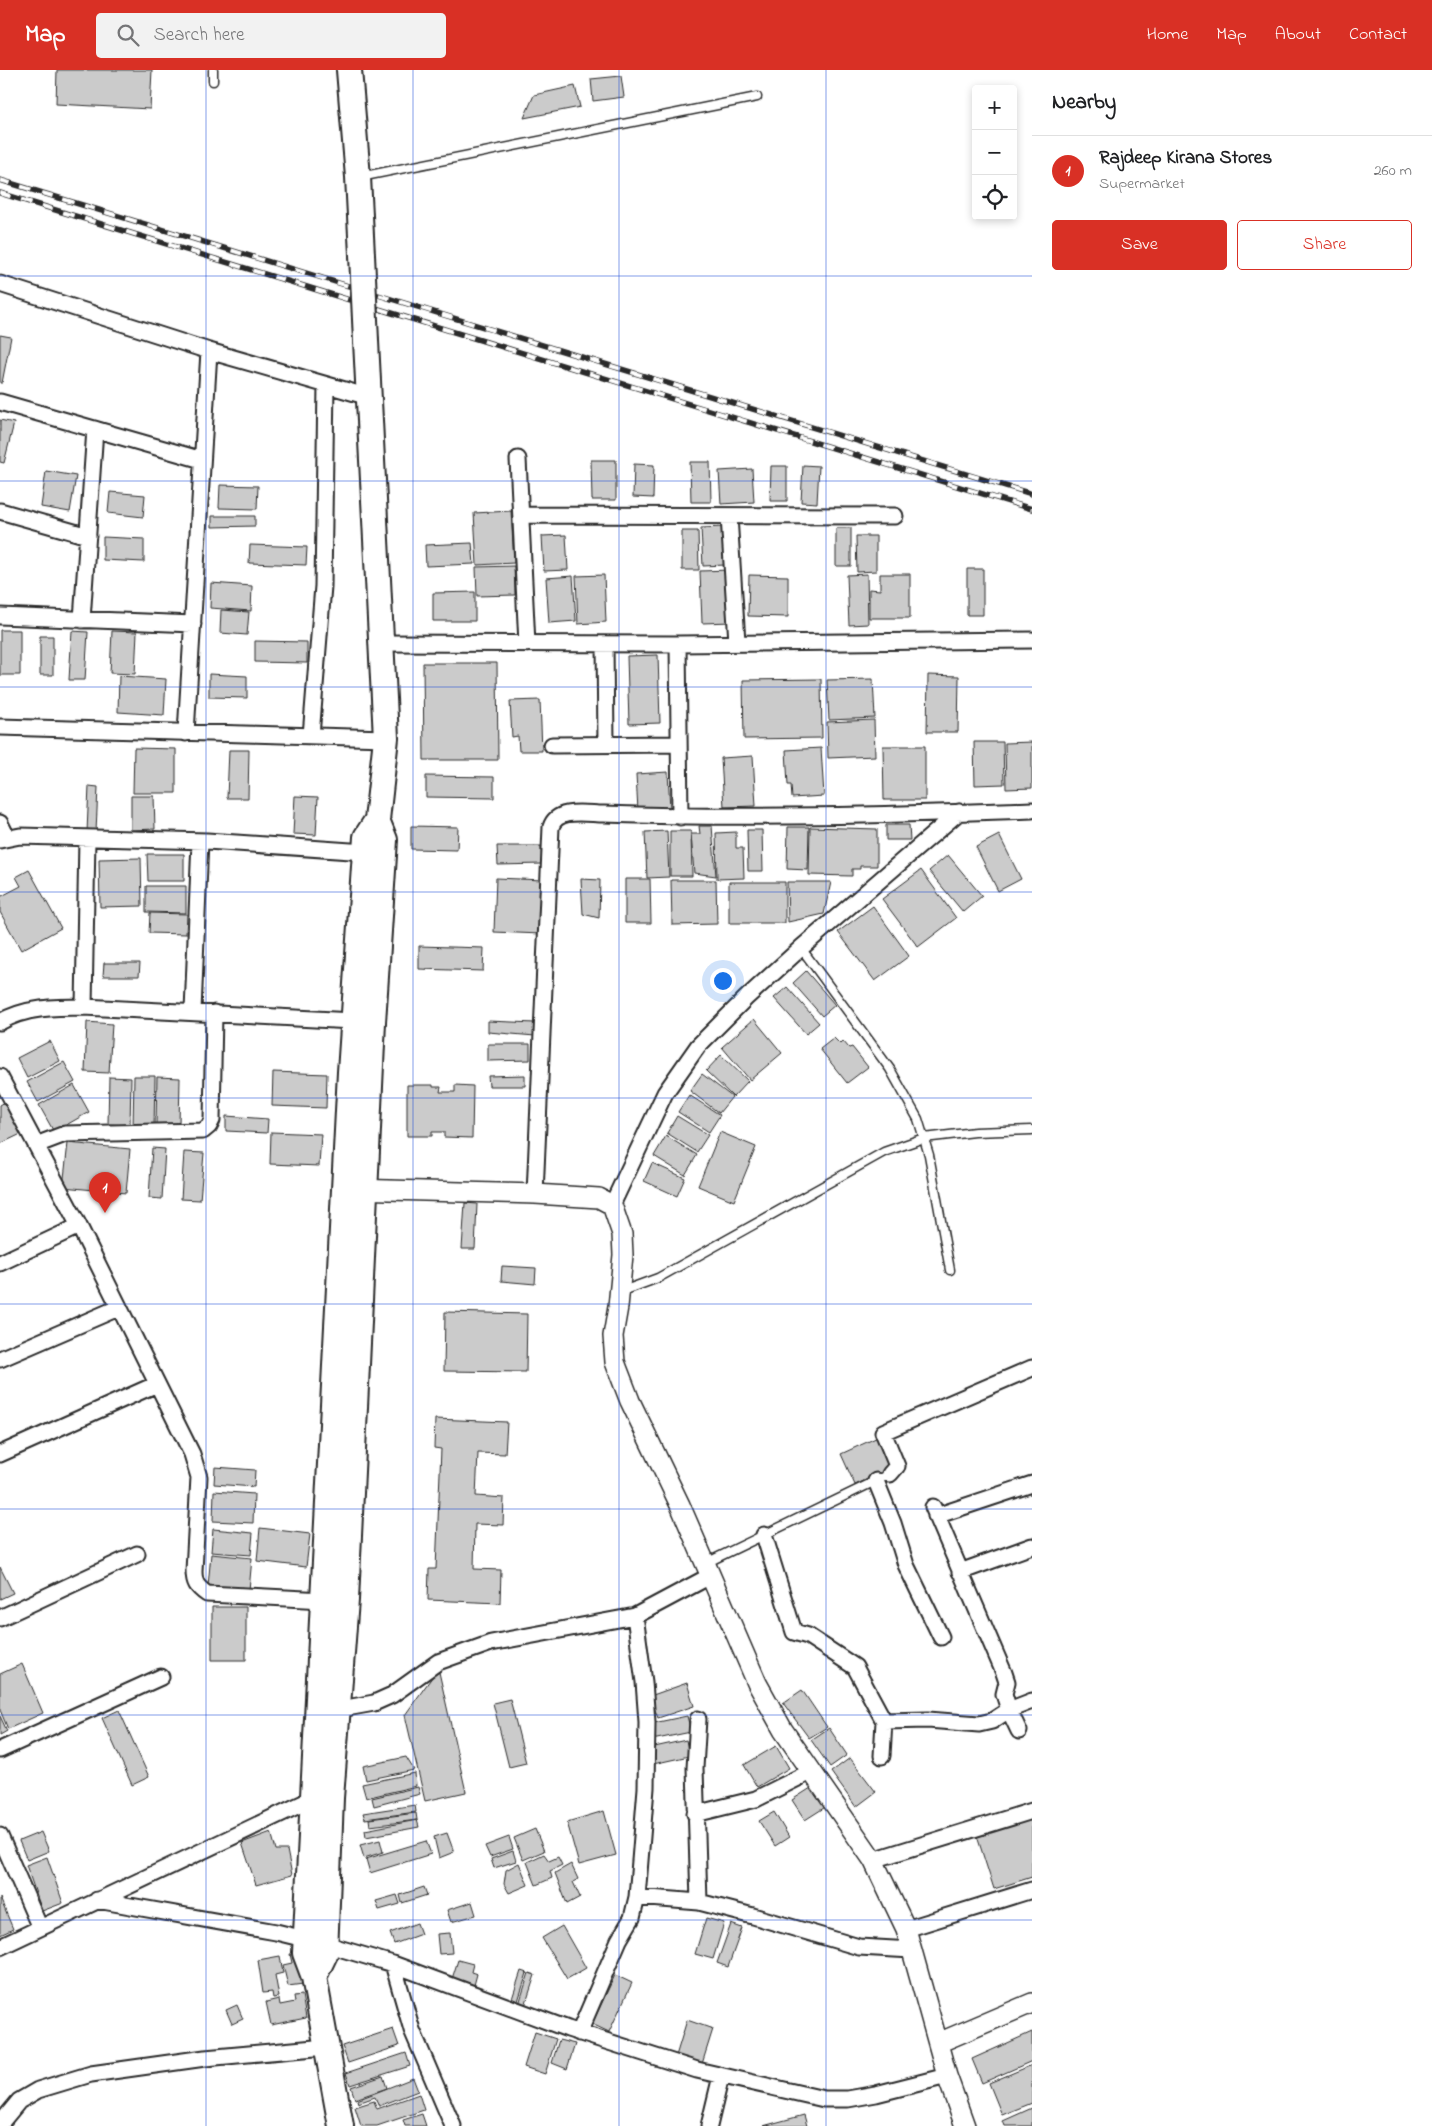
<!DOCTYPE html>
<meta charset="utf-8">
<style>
:root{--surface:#fff;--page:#f2f2f2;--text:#202124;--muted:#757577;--line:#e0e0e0;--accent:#d93025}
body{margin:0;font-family:"Indie Flower",sans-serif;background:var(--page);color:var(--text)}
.controls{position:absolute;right:15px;top:15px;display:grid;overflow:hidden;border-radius:5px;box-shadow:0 2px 8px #0003}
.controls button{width:45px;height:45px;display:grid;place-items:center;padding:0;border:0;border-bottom:1px solid var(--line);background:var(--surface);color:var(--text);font:25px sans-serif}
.you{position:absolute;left:722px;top:910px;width:18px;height:18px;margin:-12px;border:4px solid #fff;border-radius:50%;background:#1a73e8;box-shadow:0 0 0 8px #1a73e833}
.badge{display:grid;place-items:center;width:32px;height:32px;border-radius:50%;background:var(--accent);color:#fff;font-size:16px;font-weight:700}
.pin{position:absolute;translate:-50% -41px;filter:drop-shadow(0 1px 2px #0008)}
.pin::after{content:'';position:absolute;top:26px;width:18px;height:15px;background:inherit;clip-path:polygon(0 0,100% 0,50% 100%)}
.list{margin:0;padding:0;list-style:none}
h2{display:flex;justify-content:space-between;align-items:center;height:65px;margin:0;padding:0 20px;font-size:21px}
h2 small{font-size:16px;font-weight:400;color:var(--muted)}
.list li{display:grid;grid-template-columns:32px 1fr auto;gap:15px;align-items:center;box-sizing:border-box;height:70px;padding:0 20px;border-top:1px solid var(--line)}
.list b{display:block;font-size:19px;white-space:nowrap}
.list p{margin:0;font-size:16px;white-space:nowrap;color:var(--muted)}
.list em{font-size:16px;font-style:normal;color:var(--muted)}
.actions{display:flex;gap:10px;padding:15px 20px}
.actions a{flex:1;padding:11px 0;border:1px solid var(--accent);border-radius:5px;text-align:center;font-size:18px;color:var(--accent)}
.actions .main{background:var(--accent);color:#fff}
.icon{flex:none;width:28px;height:28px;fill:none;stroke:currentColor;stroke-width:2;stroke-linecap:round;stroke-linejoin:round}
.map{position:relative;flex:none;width:1032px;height:2056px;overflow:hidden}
header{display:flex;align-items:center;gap:30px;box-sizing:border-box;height:70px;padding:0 25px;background:var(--accent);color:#fff}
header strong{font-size:24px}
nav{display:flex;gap:28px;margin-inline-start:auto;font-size:18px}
.search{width:350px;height:45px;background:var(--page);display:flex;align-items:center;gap:12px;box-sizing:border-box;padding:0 18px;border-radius:5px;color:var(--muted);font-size:19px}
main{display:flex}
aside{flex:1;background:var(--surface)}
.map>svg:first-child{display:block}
.building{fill:#cbcbcb;stroke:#2b2b2b}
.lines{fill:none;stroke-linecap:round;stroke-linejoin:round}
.service-casing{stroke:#2b2b2b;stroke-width:11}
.minor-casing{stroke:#2b2b2b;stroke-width:19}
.tertiary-casing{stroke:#2b2b2b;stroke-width:22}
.primary-casing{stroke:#2b2b2b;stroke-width:28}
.service{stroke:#fff;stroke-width:8}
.minor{stroke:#fff;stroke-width:15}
.tertiary{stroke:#fff;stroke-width:19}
.primary{stroke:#fff;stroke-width:24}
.rail-casing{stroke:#2b2b2b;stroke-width:5.5}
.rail{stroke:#fff;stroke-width:4;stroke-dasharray:11;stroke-linecap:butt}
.primary-bridge-casing{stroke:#2b2b2b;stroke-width:28;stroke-linecap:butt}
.primary-bridge{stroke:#fff;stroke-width:24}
.grid{fill:none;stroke:#1d4ed8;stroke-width:1;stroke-opacity:0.55}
</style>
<header>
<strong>Map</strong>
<div class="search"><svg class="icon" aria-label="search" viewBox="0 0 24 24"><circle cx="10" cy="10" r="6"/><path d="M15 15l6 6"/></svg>Search here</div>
<nav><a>Home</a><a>Map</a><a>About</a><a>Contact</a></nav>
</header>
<main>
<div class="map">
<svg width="1032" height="2056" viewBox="0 0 1032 2056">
<rect width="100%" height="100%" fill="#fff"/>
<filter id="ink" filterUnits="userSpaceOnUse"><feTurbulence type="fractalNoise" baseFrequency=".02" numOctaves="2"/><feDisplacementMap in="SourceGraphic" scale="10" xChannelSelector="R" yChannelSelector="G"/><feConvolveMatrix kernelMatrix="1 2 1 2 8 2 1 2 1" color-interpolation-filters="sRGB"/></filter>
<g filter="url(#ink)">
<path class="building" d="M 57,0 L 152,0 L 150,39 L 56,34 Z
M 621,6 L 624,27 L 593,31 L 591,9 Z
M 575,16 L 580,37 L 524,48 L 534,25 Z
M 0,265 L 11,267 L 2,313 L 0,313 Z
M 0,350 L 14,353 L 4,393 L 0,392 Z
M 591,390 L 616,390 L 616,430 L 592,430 Z
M 690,392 L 710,392 L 711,432 L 691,432 Z
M 634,394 L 654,395 L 653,428 L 633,427 Z
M 803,395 L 819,396 L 817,433 L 801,432 Z
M 771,396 L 787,396 L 787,431 L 770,431 Z
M 752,399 L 754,432 L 721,434 L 719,401 Z
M 46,401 L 76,406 L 70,442 L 41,437 Z
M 220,415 L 258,416 L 257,439 L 219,438 Z
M 110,422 L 145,425 L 143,447 L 108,443 Z
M 511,441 L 514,493 L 477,495 L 474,443 Z
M 212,446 L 255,446 L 255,456 L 212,457 Z
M 724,457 L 725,495 L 703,496 L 701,458 Z
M 836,458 L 851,458 L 851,496 L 836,496 Z
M 682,461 L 698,461 L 699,500 L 682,500 Z
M 566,465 L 568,500 L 544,501 L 542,466 Z
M 856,466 L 876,466 L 876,501 L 857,502 Z
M 103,467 L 144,469 L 144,492 L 103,490 Z
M 472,473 L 474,494 L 426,496 L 425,475 Z
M 250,475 L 307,477 L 306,495 L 249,493 Z
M 514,496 L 515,525 L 477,526 L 476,497 Z
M 967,499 L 983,499 L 983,545 L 967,545 Z
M 730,500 L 732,552 L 702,553 L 700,501 Z
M 867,504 L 868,554 L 849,555 L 847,505 Z
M 880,504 L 910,504 L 910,548 L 869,548 L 869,519 L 880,520 Z
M 604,505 L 606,552 L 578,554 L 576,506 Z
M 749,505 L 788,506 L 788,547 L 748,546 Z
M 573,506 L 576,551 L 549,553 L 546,508 Z
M 211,513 L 252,516 L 251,541 L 210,538 Z
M 475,522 L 475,551 L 433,551 L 433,523 Z
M 221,540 L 249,542 L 247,565 L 220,563 Z
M 0,560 L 20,560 L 20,605 L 0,605 Z
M 72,561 L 88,562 L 85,610 L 69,610 Z
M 112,561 L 137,562 L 135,604 L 110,603 Z
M 40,566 L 53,566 L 53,605 L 40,605 Z
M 255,571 L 307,572 L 307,593 L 255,592 Z
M 658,585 L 660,653 L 629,654 L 627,586 Z
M 423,593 L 497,593 L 498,690 L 424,690 Z
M 209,604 L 247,606 L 247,628 L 209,627 Z
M 928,605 L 959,606 L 958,662 L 927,662 Z
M 119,606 L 166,609 L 164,645 L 118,642 Z
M 821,609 L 822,668 L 744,669 L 743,610 Z
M 873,609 L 875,648 L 829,650 L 827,610 Z
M 540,630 L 542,681 L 519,681 L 518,666 L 512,667 L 510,631 Z
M 874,650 L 875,686 L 828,688 L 827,652 Z
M 974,672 L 1003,672 L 1004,714 L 975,715 Z
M 1032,672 L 1032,718 L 1006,719 L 1005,673 Z
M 883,676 L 925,676 L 925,730 L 884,730 Z
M 134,678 L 176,679 L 176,723 L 133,723 Z
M 821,678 L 824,726 L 792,728 L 791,715 L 788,715 L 786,680 Z
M 229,680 L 249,680 L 248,728 L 227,728 Z
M 753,686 L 756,736 L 724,737 L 721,688 Z
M 668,702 L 670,739 L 638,741 L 636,704 Z
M 426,706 L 494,707 L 494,728 L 426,727 Z
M 89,716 L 98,717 L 96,762 L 87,762 Z
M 131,726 L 154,726 L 155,759 L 131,760 Z
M 295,726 L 318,727 L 316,765 L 293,764 Z
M 886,755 L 909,755 L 910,770 L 886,770 Z
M 411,756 L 458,757 L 457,780 L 411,779 Z
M 699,756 L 712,756 L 716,806 L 694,803 L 691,764 L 700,764 Z
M 788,757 L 809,757 L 808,800 L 787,799 Z
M 810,757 L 877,759 L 877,796 L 860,796 L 860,799 L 852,799 L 852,806 L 809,805 Z
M 747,760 L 762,760 L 763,801 L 748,801 Z
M 667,761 L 669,807 L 647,808 L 645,762 Z
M 670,761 L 691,761 L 692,806 L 670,806 Z
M 736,762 L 736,778 L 743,778 L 744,808 L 717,809 L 716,763 Z
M 999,765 L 1021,809 L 998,821 L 976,777 Z
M 497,776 L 541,776 L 542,794 L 498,795 Z
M 147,784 L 184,784 L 184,811 L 148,811 Z
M 948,785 L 982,826 L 963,842 L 929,801 Z
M 141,788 L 142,836 L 100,837 L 99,789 Z
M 29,800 L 61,858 L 21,880 L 0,842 L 0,827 L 21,816 L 16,807 Z
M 921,800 L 956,848 L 918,877 L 882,829 Z
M 496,808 L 543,810 L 541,864 L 494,862 Z
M 581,809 L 600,810 L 599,848 L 583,844 Z
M 625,809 L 650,809 L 651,853 L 625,853 Z
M 671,810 L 716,810 L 717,854 L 672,855 Z
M 729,812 L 785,812 L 785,853 L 729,853 Z
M 787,812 L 831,812 L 824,844 L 788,852 Z
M 146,816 L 186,816 L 186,843 L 146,842 Z
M 873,836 L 909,886 L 875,911 L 838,862 Z
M 150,843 L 187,844 L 186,864 L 149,863 Z
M 419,876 L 484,878 L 483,901 L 419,899 Z
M 104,893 L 140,893 L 139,906 L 103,906 Z
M 806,901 L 835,935 L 822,946 L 793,913 Z
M 787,917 L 819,953 L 806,964 L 774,928 Z
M 754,949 L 782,983 L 750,1010 L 722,977 Z
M 488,951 L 535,953 L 535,966 L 488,962 Z
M 87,952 L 112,954 L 109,1003 L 85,1002 Z
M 834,968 L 840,974 L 843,971 L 849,978 L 852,977 L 868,997 L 847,1013 L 820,979 Z
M 50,971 L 60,991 L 27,1008 L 17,988 Z
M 488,974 L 530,974 L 530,990 L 488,991 Z
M 721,985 L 748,1011 L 733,1027 L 706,1001 Z
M 64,992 L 75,1012 L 38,1032 L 27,1012 Z
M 273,1002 L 327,1004 L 326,1038 L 272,1036 Z
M 702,1004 L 732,1027 L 719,1043 L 690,1021 Z
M 525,1005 L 525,1016 L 489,1016 L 488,1006 Z
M 134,1006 L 155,1006 L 154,1057 L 133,1057 Z
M 109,1007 L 131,1008 L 130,1055 L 108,1054 Z
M 157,1007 L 180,1008 L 179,1055 L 156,1054 Z
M 74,1015 L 89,1042 L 54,1062 L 39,1035 Z
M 407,1015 L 433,1015 L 433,1017 L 441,1017 L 440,1022 L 455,1022 L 455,1015 L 473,1016 L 472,1068 L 444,1067 L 444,1062 L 432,1062 L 432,1066 L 407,1066 Z
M 689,1025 L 720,1045 L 709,1062 L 678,1042 Z
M 5,1032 L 21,1064 L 0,1074 L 0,1035 Z
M 226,1046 L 268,1049 L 267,1063 L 226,1061 Z
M 677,1046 L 708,1065 L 697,1082 L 667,1063 Z
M 271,1062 L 321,1064 L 319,1096 L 270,1094 Z
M 720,1062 L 756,1077 L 734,1131 L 698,1116 Z
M 666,1066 L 697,1085 L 685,1105 L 654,1086 Z
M 68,1073 L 130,1079 L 126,1123 L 63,1117 Z
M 152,1078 L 165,1079 L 162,1129 L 149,1128 Z
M 184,1082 L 204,1083 L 200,1130 L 181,1129 Z
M 652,1093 L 685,1108 L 677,1126 L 644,1111 Z
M 465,1133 L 477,1134 L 475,1179 L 462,1179 Z
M 502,1196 L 536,1198 L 535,1214 L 501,1211 Z
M 445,1242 L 527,1244 L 526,1302 L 444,1301 Z
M 435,1349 L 507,1352 L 505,1384 L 478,1383 L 476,1426 L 504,1428 L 503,1455 L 475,1454 L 474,1499 L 501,1500 L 500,1533 L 428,1530 L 429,1499 L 436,1499 L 441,1379 L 434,1378 Z
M 878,1367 L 891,1398 L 855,1415 L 841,1384 Z
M 215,1397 L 255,1400 L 254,1417 L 214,1414 Z
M 214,1421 L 254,1424 L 253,1453 L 213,1451 Z
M 260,1458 L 310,1464 L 306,1497 L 257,1491 Z
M 213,1459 L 253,1463 L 251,1485 L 211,1482 Z
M 211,1484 L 252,1488 L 249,1520 L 208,1516 Z
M 0,1497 L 13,1523 L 0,1529 Z
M 212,1537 L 246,1537 L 246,1590 L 212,1590 Z
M 22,1594 L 43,1643 L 8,1659 L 0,1640 L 0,1604 Z
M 439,1602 L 466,1722 L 425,1731 L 405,1645 L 435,1603 Z
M 687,1613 L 694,1636 L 658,1648 L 650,1626 Z
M 802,1620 L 827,1657 L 809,1668 L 783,1633 Z
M 510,1629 L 526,1693 L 509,1697 L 493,1633 Z
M 119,1640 L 149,1707 L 132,1715 L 102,1648 Z
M 0,1646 L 7,1661 L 0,1665 Z
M 687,1646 L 691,1662 L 652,1670 L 649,1654 Z
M 829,1658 L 847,1685 L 830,1697 L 811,1670 Z
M 686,1670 L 689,1686 L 653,1694 L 650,1678 Z
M 776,1676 L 789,1698 L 757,1717 L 744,1695 Z
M 406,1687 L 414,1700 L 366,1710 L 363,1696 Z
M 850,1688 L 876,1722 L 856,1737 L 831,1702 Z
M 415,1703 L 416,1716 L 366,1728 L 362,1714 Z
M 814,1716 L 827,1736 L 805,1750 L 792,1730 Z
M 418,1717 L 420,1724 L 374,1736 L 372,1728 Z
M 415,1735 L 416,1742 L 365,1749 L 363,1743 Z
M 604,1741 L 616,1785 L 579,1795 L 567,1752 Z
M 774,1742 L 789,1767 L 775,1776 L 759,1751 Z
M 416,1743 L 417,1750 L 370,1756 L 369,1749 Z
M 1032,1748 L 1032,1807 L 994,1819 L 977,1766 Z
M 417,1750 L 419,1757 L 366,1767 L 365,1760 Z
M 535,1759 L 544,1781 L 523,1790 L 514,1768 Z
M 41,1762 L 49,1781 L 27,1790 L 19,1771 Z
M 271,1762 L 276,1780 L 287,1780 L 292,1805 L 256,1815 L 242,1773 Z
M 447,1763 L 454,1782 L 439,1788 L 434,1767 Z
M 509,1767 L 513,1779 L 490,1787 L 485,1776 Z
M 380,1770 L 383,1782 L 364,1788 L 360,1775 Z
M 426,1771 L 431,1784 L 370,1803 L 366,1789 Z
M 513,1781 L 516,1791 L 494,1798 L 491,1789 Z
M 544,1784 L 549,1791 L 558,1787 L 562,1795 L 550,1801 L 552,1808 L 536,1815 L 527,1792 Z
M 47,1787 L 63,1833 L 42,1841 L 26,1795 Z
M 519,1793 L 528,1815 L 509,1823 L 504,1814 L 506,1800 Z
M 571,1794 L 578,1809 L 573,1812 L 580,1827 L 567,1834 L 555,1803 Z
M 424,1817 L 427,1825 L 402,1833 L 400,1825 Z
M 397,1825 L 400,1834 L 379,1840 L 376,1831 Z
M 0,1828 L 13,1859 L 0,1865 Z
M 472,1832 L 476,1845 L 451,1852 L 447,1840 Z
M 706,1848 L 724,1853 L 713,1889 L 695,1884 Z
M 417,1853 L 421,1864 L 394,1874 L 390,1863 Z
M 731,1854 L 742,1858 L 728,1897 L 717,1893 Z
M 562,1856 L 586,1898 L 567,1909 L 542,1868 Z
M 450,1863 L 452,1883 L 439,1884 L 437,1864 Z
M 295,1883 L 303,1914 L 288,1916 L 283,1895 L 292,1893 L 290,1884 Z
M 280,1886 L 283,1903 L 275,1905 L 279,1927 L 273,1928 L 272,1922 L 263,1923 L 258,1890 Z
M 458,1890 L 473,1894 L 471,1902 L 477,1904 L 473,1919 L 451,1912 Z
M 521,1901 L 527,1903 L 516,1937 L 510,1935 Z
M 529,1903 L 535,1905 L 524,1939 L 518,1937 Z
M 615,1905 L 632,1913 L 609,1962 L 592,1954 Z
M 302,1925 L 306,1948 L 271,1955 L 266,1932 L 279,1929 L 280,1935 L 295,1932 L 294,1926 Z
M 237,1935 L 243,1949 L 232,1954 L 226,1940 Z
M 687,1950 L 713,1959 L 702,1994 L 676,1986 Z
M 393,1959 L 399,1976 L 348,1993 L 342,1976 Z
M 535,1962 L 556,1969 L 545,2004 L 524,1997 Z
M 1032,1962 L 1032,1991 L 982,2013 L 972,1989 Z
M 559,1970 L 575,1974 L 567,1999 L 552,1993 Z
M 406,1983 L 410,1996 L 350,2015 L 346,2003 Z
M 1032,1995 L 1032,2033 L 1002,2045 L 989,2013 Z
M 383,2006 L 387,2018 L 355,2029 L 351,2017 Z
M 413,2008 L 418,2021 L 379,2036 L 375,2027 L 358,2033 L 357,2030 Z
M 419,2024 L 424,2040 L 377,2056 L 361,2056 L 355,2037 L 374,2031 L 377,2039 Z
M 1032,2038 L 1032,2056 L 1005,2056 L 1003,2051 Z
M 422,2044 L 426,2056 L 405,2056 L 403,2050 Z
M 804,2045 L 807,2056 L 763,2056 Z"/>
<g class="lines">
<g class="service-casing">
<path id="service" d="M 213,0 L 213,11
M 360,107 L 757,27
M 801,878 L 890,999 L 918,1049 L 929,1085 L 950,1200
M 620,1222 L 658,1208 L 884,1082 L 924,1068 L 975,1062 L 1032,1060
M 706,1493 L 890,1404"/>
</g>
<g class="minor-casing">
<path id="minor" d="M 0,214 L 209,281 L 369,327
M 0,332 L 202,390
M 518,389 L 527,574
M 0,441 L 88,466
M 521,445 L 895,446
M 729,446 L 737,572
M 0,546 L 193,554
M 82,550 L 95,359
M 381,573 L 678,574 L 1032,570
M 605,574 L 606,675
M 678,574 L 680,747
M 0,657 L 386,668
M 186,663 L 209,281
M 311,666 L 323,516 L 326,315
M 552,675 L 679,674
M 0,753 L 7,767
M 0,770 L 20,766 L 207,771 L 365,782
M 84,937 L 87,768
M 193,941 L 200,771
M 0,952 C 26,937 56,937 84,937 L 353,951
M 0,1007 L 79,1156 L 192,1384 L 199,1407 L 194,1501 C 194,1513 197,1517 207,1524 L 324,1530
M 36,1075 L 65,1064 L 203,1061 L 209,1056 L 212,1050 L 214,943
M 535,1124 L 551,757 C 557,737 587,744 604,744 C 747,749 890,745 1032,740
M 612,1135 L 665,1023 L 698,976 L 746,928 L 801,878 L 959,742
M 0,1193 L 79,1156
M 0,1289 L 118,1238
M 0,1384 L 157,1314
M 890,1404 L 897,1396 L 883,1362 L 1032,1298
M 876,1411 L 893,1453 L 906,1495 L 941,1567
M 933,1437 L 1004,1603 L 1007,1612 L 1004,1624 L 1009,1640 L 1032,1631
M 936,1446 L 1032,1414
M 764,1465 L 794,1562 L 808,1566 L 855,1597 L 884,1651 L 928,1650 L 979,1654 L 992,1651 L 1009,1640 L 1019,1661
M 960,1502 L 1032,1476
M 0,1548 L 137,1484
M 330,1641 L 374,1633 L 392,1625 L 438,1592 L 491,1573 L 635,1546 L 710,1506
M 698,1649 L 695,1698 L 699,1832
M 0,1680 L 161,1607
M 882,1686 L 884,1651
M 695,1744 L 756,1729 L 812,1701
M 0,1766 L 40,1858
M 873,1790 L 1032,1741
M 637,1827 L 699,1832 L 753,1846 L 859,1877 L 912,1880
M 97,1830 L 276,1862 L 325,1874 L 393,1894 L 568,1959 L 697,2000 L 824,2029 L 848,2029 L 876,2024 L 947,2006
M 906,1859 L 1032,1820
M 0,1877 L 314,1728
M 393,1894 L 412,1960 L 453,2056
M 579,1963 L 619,1870 L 632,1848 L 637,1827 L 646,1718 L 647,1652 L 644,1612 L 635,1546
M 0,2054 L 19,2031 L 38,2020 L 91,2004 L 205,1988 L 326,1977
M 709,2056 L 721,2006"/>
</g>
<g class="tertiary-casing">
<path id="tertiary" d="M 352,1119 L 535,1124 L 599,1128 L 612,1135 L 622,1164 L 623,1185 L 618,1237 L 613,1266 L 615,1292 L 630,1331 L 680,1435 L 757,1613 L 783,1660 L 873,1790 L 906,1859 L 947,2006 L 965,2056
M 938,1973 L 1032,1933"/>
</g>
<g class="primary-casing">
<path id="primary" d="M 349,0 L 358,107 L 362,185
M 314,1907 L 325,1884 L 331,1728 L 346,1530 L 373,952 L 385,770 L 377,750
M 341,2056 L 314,1907 L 305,1883 L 350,1002 L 366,767 L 377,750 L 386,668 L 366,271"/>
</g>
<use href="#service" class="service"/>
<use href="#minor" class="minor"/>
<use href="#tertiary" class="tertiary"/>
<use href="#primary" class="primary"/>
<g class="rail-casing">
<path id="rail" d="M 0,110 L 1032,424
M 0,123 L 1032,439"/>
</g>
<use href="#rail" class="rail"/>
<g class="primary-bridge-casing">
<path id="primary-bridge" d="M 362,185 L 366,271"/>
</g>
<use href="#primary-bridge" class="primary-bridge"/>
</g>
</g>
<path class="grid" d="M 206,0 L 206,2056M 413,0 L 413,2056M 619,0 L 619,2056M 826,0 L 826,2056M 0,206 L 1032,206M 0,411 L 1032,411M 0,617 L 1032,617M 0,822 L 1032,822M 0,1028 L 1032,1028M 0,1234 L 1032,1234M 0,1439 L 1032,1439M 0,1645 L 1032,1645M 0,1850 L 1032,1850"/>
</svg>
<div class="controls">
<button>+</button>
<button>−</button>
<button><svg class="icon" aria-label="locate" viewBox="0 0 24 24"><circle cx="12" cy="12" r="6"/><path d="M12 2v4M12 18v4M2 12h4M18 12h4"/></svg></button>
</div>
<div class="you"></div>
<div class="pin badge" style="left:105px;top:1143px">1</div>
</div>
<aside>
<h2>Nearby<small></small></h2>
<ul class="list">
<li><span class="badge">1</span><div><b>Rajdeep Kirana Stores</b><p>Supermarket</p></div><em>260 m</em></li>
</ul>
<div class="actions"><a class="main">Save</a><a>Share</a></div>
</aside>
</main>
